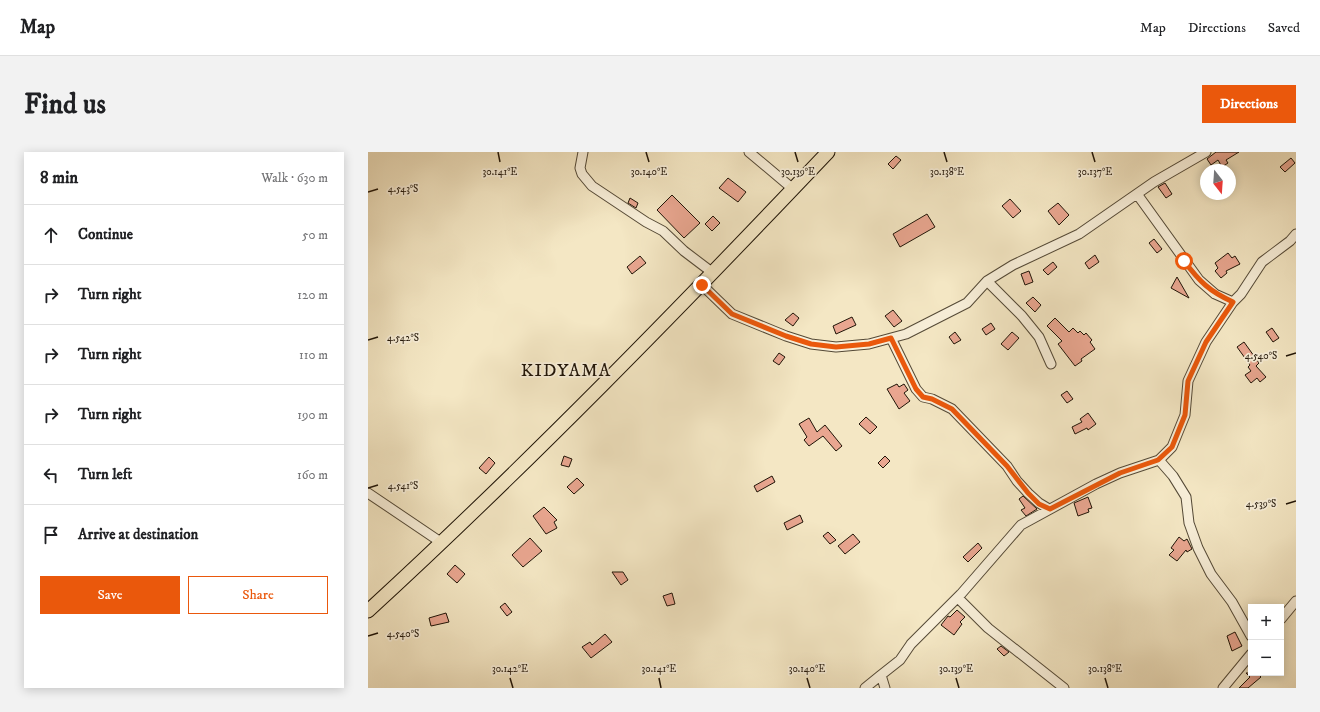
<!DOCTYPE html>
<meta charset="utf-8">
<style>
:root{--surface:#fff;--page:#f2f2f2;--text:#202124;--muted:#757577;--line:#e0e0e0;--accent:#ea580c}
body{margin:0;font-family:"IM FELL DW Pica",serif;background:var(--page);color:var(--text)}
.controls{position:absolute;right:12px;bottom:12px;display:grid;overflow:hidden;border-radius:0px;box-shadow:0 2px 10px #0003}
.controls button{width:36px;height:36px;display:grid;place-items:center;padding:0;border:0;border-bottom:1px solid var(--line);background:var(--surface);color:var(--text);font:20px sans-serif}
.compass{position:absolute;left:832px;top:12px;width:36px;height:36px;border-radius:50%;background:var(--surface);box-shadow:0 2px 10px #0003;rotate:163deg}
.stop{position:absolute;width:12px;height:12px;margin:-9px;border:3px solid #ea580c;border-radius:50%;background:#fff}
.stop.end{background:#ea580c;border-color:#fff;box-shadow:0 1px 4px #0008}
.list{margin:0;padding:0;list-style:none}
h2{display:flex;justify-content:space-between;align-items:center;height:52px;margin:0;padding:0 16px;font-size:17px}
h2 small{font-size:13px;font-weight:400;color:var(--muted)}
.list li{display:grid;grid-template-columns:26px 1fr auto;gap:12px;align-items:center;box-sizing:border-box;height:60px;padding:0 16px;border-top:1px solid var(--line)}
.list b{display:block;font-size:15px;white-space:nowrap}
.list em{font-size:13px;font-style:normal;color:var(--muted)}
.actions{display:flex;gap:8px;padding:12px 16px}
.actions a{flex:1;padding:9px 0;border:1px solid var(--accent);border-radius:0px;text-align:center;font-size:14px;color:var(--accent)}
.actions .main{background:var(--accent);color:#fff}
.icon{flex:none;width:22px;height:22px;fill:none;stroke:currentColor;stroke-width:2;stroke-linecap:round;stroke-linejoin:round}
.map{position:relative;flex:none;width:928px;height:536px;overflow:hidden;border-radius:0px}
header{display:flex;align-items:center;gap:24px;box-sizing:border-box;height:56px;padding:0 20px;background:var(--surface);border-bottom:1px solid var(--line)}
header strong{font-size:19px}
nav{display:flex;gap:22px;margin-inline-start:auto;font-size:14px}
.intro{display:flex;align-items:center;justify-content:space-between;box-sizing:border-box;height:96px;padding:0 24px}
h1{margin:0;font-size:28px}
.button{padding:10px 18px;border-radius:0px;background:var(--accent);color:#fff;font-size:14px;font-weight:700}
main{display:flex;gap:24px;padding:0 24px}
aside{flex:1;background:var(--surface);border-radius:0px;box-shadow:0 2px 10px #0003}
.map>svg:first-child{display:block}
.building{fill:#e9a690;stroke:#1f1407}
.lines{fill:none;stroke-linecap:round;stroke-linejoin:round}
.minor-casing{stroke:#544936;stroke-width:11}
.highway-casing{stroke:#1f1407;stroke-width:15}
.minor{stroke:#f8efd9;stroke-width:9}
.highway{stroke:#f4e7c4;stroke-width:13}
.route{stroke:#ea580c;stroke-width:5}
.ticks{fill:none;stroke:#1f1407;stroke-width:1.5}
.labels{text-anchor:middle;stroke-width:3.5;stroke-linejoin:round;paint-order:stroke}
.quarter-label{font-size:18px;letter-spacing:1px;fill:#1f1407;stroke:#f8efd9}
.ticks-label{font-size:10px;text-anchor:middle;fill:#1f1407;stroke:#f8efd9;stroke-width:3.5;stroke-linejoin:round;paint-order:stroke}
</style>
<header>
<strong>Map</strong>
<nav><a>Map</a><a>Directions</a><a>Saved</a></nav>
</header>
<div class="intro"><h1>Find us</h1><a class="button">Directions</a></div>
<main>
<aside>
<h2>8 min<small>Walk · 630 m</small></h2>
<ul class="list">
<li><svg class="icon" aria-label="ahead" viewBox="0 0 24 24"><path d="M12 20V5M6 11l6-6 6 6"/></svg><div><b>Continue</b></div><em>50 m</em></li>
<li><svg class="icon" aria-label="right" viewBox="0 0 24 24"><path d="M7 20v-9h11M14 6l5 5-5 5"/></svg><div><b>Turn right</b></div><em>120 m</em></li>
<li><svg class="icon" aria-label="right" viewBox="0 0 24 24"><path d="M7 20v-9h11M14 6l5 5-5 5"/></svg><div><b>Turn right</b></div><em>110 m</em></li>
<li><svg class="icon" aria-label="right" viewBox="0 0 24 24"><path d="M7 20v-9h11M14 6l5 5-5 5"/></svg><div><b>Turn right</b></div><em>190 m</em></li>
<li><svg class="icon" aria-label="left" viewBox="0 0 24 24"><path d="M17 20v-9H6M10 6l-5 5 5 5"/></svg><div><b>Turn left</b></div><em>160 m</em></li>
<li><svg class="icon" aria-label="arrive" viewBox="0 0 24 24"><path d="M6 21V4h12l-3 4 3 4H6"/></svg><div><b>Arrive at destination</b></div></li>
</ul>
<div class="actions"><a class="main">Save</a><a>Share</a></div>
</aside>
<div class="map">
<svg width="928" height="536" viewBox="0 0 928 536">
<rect width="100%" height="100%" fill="#f4e7c4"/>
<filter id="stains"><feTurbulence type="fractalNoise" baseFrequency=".005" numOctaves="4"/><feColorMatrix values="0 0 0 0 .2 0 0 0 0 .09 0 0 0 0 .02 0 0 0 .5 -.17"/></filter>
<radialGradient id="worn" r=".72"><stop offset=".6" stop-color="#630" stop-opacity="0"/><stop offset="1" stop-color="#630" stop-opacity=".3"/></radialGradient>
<path class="building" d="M 848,0 L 871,0 L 858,8 L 860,11 L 854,15 L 850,8 L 843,13 L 839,7 Z
M 528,4 L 533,8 L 525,17 L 520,12 Z
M 923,6 L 927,11 L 917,20 L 912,15 Z
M 360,26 L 378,40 L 370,50 L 351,36 Z
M 797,31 L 804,42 L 798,46 L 790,35 Z
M 304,43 L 332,71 L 316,86 L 289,58 Z
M 262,46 L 270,51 L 268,56 L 260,51 Z
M 642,47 L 653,59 L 645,66 L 634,54 Z
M 690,51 L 701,63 L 691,73 L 680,59 Z
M 559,62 L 567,75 L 532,95 L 525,82 Z
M 345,64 L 352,71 L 344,79 L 337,72 Z
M 786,87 L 794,97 L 789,101 L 781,91 Z
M 860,101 L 864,106 L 867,104 L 872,112 L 858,119 L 859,121 L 853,126 L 847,119 L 850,116 L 847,111 Z
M 727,103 L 731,110 L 721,117 L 717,111 Z
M 272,104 L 278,111 L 264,122 L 259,115 Z
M 685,110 L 689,115 L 680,123 L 675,118 Z
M 661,119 L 665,130 L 657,133 L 653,122 Z
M 809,125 L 821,146 L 803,136 Z
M 665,145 L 673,153 L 667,160 L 658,151 Z
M 525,158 L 534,169 L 526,175 L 517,164 Z
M 425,161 L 431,166 L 425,174 L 417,168 Z
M 484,165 L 488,173 L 468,182 L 465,174 Z
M 687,166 L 701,180 L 705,176 L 710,181 L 712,179 L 716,183 L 718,181 L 724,188 L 722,190 L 727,197 L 713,207 L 714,209 L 707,214 L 690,192 L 694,189 L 679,174 Z
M 623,171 L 627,177 L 618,183 L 614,177 Z
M 904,176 L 911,186 L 905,190 L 898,180 Z
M 587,180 L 593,188 L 586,192 L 581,185 Z
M 644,180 L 651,186 L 640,198 L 633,192 Z
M 876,190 L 891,211 L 888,214 L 898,225 L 892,230 L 889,226 L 883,231 L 877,223 L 883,219 L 880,215 L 882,213 L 869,195 Z
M 411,201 L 417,205 L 411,213 L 405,209 Z
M 529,232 L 531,235 L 536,232 L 540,238 L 536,241 L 542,249 L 531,257 L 519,237 Z
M 699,239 L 705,247 L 699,251 L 693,243 Z
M 720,261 L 728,272 L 720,278 L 719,276 L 707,282 L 704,275 L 714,270 L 712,267 Z
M 498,265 L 509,275 L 502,282 L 491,272 Z
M 441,266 L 449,280 L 457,273 L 474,294 L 468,299 L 455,284 L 441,294 L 436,288 L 439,285 L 431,272 Z
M 196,304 L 204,307 L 201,315 L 193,313 Z
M 517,304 L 522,309 L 515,316 L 510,311 Z
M 121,305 L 127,311 L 118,322 L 111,316 Z
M 404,324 L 407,330 L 389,340 L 386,334 Z
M 209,326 L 216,333 L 206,342 L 199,335 Z
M 655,344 L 669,357 L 658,364 L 653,358 L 657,356 L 651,347 Z
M 720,345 L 724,356 L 720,357 L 721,360 L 710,364 L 706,351 Z
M 176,355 L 189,368 L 186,370 L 189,376 L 178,382 L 165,364 Z
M 432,363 L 435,370 L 419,378 L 416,371 Z
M 460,380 L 468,388 L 462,392 L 455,384 Z
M 485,382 L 492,390 L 477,402 L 470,394 Z
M 811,385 L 816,389 L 819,387 L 824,397 L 819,400 L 818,398 L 809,409 L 801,403 L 806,398 L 803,396 Z
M 162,386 L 174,399 L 155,415 L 144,403 Z
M 610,391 L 614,396 L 600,410 L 595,405 Z
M 87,413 L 97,422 L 89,431 L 79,422 Z
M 244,420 L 255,420 L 260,428 L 253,433 Z
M 304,441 L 307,452 L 299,454 L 295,444 Z
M 137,451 L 144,460 L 139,464 L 132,455 Z
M 589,458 L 597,465 L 592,470 L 594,472 L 586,483 L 573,473 L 580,464 L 582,465 Z
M 78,461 L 81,470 L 63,474 L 61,466 Z
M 867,480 L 874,494 L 864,499 L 859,484 Z
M 237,482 L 244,490 L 223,506 L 214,495 L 222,490 L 224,493 Z
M 633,494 L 641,500 L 636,504 L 629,497 Z
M 878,521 L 889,521 L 893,525 L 880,536 L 871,536 L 882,525 Z"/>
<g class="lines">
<g class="minor-casing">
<path id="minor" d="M 215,0 L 212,16 L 214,22 L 224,34 L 278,70 L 295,79 L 316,99 L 345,121
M 381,0 L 425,37
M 769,42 L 831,128 L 847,142 L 865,150
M 619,129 L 654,164 L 671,185 L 683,212
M 334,133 L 364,162 L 418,184 L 443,192 L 468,195 L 501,192 L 538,182 L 599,151 L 619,129 L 645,113 L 711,82 L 786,30 L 838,0
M 523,186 L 548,237 L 555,245 L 564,247 L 584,257 L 639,314 L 649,329 L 660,341 L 671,351 L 681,357
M 791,308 L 805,324 L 818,345 L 821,371 L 830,396 L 843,422 L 864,450 L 883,484
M 0,341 L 74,391
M 590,446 L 620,476 L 696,536
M 913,467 L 928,449
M 497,536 L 513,523
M 517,536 L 513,523 L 532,508 L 543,492 L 593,442 L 653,373 L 728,332 L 752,321 L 791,308 L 804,295 L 817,263 L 820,229 L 838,190 L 865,150 L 873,142 L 894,110 L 922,89 L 928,82
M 855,536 L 883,502"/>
</g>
<g class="highway-casing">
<path id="highway" d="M 0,459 C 159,313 311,157 460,0"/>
</g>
<use href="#minor" class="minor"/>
<use href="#highway" class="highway"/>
</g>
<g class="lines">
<path class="route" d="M 334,133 L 364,162 L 418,184 L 443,192 L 468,195 L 501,192 L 523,186 L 548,237 L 555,245 L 564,247 L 584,257 L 639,314 L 660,341 L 671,352 L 682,357 L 752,321 L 790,308 L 804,295 L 817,263 L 820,229 L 838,190 L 865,150 C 841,139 832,130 816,109"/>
</g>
<path class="ticks" d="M 130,0 L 132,10M 278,0 L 281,10M 427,0 L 430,10M 576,0 L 579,10M 724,0 L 727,10M 0,40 L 10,37M 0,188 L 10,185M 918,204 L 928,201M 0,336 L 10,333M 918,352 L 928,349M 0,484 L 10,481M 142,526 L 145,536M 291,526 L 293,536M 439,526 L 442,536M 588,526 L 591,536M 737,526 L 740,536"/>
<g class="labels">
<g class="quarter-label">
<text x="198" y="224">KIDYAMA</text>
</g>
</g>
<g class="ticks-label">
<text x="132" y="23">30.141°E</text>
<text x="281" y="23">30.140°E</text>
<text x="430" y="23">30.139°E</text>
<text x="579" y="23">30.138°E</text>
<text x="727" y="23">30.137°E</text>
<text x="35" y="40">4.543°S</text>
<text x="35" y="189">4.542°S</text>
<text x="893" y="207">4.540°S</text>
<text x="35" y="337">4.541°S</text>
<text x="893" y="355">4.539°S</text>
<text x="35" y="485">4.540°S</text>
<text x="142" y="520">30.142°E</text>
<text x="291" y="520">30.141°E</text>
<text x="439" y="520">30.140°E</text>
<text x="588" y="520">30.139°E</text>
<text x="737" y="520">30.138°E</text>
</g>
<rect width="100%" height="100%" filter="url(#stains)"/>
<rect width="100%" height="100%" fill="url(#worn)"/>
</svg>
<div class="controls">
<button>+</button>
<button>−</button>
</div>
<svg class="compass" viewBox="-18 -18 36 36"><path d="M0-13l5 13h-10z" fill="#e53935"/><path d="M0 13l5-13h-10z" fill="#757577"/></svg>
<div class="stop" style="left:816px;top:109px"></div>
<div class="stop end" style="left:334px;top:133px"></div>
</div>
</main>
